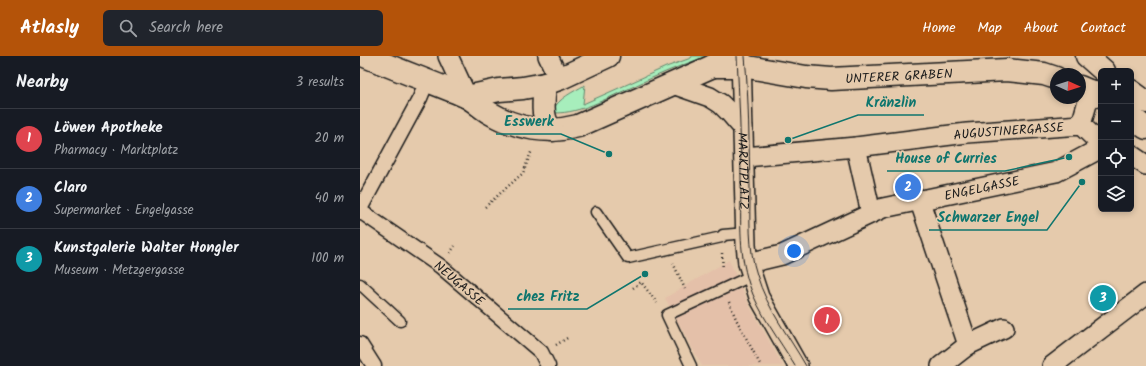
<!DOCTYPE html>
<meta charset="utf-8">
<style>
:root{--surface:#171b24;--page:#20242c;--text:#f1f3f6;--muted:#9ea1a6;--line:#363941;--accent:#b45309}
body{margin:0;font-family:Kalam,sans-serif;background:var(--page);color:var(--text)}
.controls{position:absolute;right:12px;top:12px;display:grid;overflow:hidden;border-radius:6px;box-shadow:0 2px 6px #0003}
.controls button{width:36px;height:36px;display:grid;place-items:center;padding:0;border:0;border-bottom:1px solid var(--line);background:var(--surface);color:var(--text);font:20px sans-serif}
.compass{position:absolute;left:690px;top:12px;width:36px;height:36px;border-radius:50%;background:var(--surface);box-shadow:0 2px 6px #0003;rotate:93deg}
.you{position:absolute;left:434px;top:195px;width:14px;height:14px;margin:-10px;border:3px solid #fff;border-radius:50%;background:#1a73e8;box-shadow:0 0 0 6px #1a73e833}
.badge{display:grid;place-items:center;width:26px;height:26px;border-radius:50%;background:var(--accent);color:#fff;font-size:13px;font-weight:700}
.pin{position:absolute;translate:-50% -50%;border:2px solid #fff;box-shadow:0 1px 4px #0006}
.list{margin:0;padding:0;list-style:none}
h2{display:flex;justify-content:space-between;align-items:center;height:52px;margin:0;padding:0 16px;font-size:17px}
h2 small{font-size:13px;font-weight:400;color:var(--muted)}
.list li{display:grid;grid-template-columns:26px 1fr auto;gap:12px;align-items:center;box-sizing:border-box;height:60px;padding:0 16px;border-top:1px solid var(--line)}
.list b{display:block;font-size:15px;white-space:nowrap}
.list p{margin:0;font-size:13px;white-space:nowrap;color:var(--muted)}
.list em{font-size:13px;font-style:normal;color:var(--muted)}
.icon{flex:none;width:22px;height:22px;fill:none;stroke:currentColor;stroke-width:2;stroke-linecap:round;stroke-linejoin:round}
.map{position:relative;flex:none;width:786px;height:310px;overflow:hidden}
header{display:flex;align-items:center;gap:24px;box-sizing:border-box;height:56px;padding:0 20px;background:var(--accent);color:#fff}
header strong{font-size:19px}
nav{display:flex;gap:22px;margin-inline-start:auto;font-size:14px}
.search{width:280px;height:36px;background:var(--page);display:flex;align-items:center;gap:10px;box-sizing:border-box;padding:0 14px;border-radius:6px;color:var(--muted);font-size:15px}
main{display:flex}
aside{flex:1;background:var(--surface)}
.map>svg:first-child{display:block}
.built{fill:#e4c0a9}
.green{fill:#a7eebc;stroke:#62856c}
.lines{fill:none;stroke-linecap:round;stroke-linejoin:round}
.service-casing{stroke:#1c1c1c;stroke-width:13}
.pedestrian-casing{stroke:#1c1c1c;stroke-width:17}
.minor-casing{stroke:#1c1c1c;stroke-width:22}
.secondary-casing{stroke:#1c1c1c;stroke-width:25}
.primary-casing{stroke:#1c1c1c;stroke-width:25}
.path{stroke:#1c1c1c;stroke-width:2.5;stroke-dasharray:1 3;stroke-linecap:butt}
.service{stroke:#e5caac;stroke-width:10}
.pedestrian{stroke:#e5caac;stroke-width:14}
.minor{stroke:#e5caac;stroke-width:19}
.secondary{stroke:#e5caac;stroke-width:22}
.primary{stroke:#e5caac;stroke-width:22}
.tram{stroke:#1c1c1c;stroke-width:1}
.labels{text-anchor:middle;stroke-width:3.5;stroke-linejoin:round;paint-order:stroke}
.street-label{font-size:13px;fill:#1c1c1c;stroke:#e5caac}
.leader{fill:none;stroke:#0f766e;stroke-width:1.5}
.callout-dot{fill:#0f766e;stroke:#e5caac;stroke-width:1.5}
.callout-label{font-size:14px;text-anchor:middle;font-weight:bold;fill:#0f766e;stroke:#e5caac;stroke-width:3.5;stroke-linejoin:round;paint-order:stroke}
</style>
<header>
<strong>Atlasly</strong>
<div class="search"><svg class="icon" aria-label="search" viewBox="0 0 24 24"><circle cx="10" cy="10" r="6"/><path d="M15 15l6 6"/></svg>Search here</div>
<nav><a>Home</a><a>Map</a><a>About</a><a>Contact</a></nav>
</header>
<main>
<aside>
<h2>Nearby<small>3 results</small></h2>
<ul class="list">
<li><span class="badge" style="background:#e0444e">1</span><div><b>Löwen Apotheke</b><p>Pharmacy · Marktplatz</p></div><em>20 m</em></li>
<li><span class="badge" style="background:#3f7fe0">2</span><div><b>Claro</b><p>Supermarket · Engelgasse</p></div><em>40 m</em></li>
<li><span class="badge" style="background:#0f9aa8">3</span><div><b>Kunstgalerie Walter Hongler</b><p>Museum · Metzgergasse</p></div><em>100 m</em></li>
</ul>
</aside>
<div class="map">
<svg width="786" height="310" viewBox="0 0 786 310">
<rect width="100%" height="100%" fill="#e5caac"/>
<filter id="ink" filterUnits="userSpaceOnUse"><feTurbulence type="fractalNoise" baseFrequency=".025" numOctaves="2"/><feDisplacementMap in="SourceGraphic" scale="8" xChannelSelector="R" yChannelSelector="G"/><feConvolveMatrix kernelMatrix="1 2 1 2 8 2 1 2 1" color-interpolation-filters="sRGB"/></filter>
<g filter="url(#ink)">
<path class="built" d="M 369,204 L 390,251 L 423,310 L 342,310 L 305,242 Z"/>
<path class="green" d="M 332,0 L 345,0 L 345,1 C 318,10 293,21 268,33 C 245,43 221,57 195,57 L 193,54 C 199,42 213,36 225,29 L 223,48 L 306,11 L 331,2 Z"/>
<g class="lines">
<g class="service-casing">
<path id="service" d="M 236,156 L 268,202 L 362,181 L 363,179 L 386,177
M 0,228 L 40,265
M 331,310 L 307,259 L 391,220"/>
</g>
<g class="pedestrian-casing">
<g id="pedestrian">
<path d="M 0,153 L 60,42 L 67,25"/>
<path id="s1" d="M 0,155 L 80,210 L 181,296 L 188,310"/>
<path d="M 0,288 L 14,310"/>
</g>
</g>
<g class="minor-casing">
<g id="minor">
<path d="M 88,0 L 107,41"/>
<path d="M 188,0 L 199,23"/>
<path id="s2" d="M 381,0 L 386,189 L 388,207 L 399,241 L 438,310"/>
<path d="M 313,28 L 350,41 L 361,48 L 370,57 L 383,72"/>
<path d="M 721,69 L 731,34"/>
<path d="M 496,91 L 511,157"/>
<path d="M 771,99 L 786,109"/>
<path id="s3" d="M 385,101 L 496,91 L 607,77 L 721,69 L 741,88"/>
<path d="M 559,143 L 608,289 L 644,272"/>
<path id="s4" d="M 388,207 L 422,199 L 523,152 L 696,116 L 741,92"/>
<path d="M 581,310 L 608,289"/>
<path d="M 692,310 L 786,238"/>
</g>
</g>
<g class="secondary-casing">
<g id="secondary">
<path d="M 5,0 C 38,14 71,26 105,40 C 114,44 121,52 130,57 C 157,73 188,78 218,70 L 353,10 L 372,0"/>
<path id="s5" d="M 353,10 L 382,10 L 446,21 L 471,23 L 647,14 L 684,18 L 696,22"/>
<path d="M 185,28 C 184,43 180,63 192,74"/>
<path d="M 720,31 L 741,40"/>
<path d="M 107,41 L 139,34 L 163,32 L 185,28 L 199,23 L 248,0"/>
<path d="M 771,61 L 786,72"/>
</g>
</g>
<g class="primary-casing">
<path id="primary" d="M 727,0 L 744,15
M 771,35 L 786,46"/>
</g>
<path class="path" d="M 125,151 L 163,117 L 172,94
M 90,197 L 95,190
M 362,197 L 363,216
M 313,207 L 325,233
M 273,232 L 281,226 L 297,247
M 369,246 L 376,263 L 401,310
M 196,289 L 209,281"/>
<use href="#service" class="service"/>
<use href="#pedestrian" class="pedestrian"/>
<use href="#minor" class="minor"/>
<use href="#secondary" class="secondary"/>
<use href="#primary" class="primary"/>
<path class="tram" d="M 377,0 C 379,41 381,83 381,125 C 381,159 378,195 389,228 C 399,258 419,283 435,310
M 385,0 C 389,44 389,90 390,134 C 390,162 388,192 397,219 C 407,253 429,280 446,310"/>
</g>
</g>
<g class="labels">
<g class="street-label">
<text dy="5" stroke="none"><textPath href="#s5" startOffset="187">UNTERER GRABEN</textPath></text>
<text dy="5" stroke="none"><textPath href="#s3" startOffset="265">AUGUSTINERGASSE</textPath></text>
<text dy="5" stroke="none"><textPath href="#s2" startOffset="115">MARKTPLATZ</textPath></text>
<text dy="5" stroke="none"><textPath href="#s4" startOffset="247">ENGELGASSE</textPath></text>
<text dy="5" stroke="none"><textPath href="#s1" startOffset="123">NEUGASSE</textPath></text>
</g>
</g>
<path class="leader" d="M428 84L498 59H564M249 98L201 78H136M709 101L645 115H527M722 126L687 174H569M285 218L227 253H148"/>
<g class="callout-dot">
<circle cx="428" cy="84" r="4"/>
<circle cx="249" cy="98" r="4"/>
<circle cx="709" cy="101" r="4"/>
<circle cx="722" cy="126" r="4"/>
<circle cx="285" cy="218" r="4"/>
</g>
<g class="callout-label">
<text x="531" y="51">Kränzlin</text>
<text x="169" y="70">Esswerk</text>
<text x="586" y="107">House of Curries</text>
<text x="628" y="166">Schwarzer Engel</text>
<text x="188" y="245">chez Fritz</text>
</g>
</svg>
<div class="controls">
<button>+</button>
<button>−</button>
<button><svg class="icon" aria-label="locate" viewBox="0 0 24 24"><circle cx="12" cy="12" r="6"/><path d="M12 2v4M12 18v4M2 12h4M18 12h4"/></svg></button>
<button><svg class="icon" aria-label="layers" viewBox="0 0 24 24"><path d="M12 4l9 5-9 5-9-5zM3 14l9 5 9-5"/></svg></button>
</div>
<svg class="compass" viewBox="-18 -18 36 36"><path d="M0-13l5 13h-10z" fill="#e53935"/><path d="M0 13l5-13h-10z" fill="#9ea1a6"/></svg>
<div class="you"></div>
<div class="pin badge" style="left:467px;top:264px;background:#e0444e">1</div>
<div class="pin badge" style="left:548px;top:131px;background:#3f7fe0">2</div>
<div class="pin badge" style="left:743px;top:242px;background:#0f9aa8">3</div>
</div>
</main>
